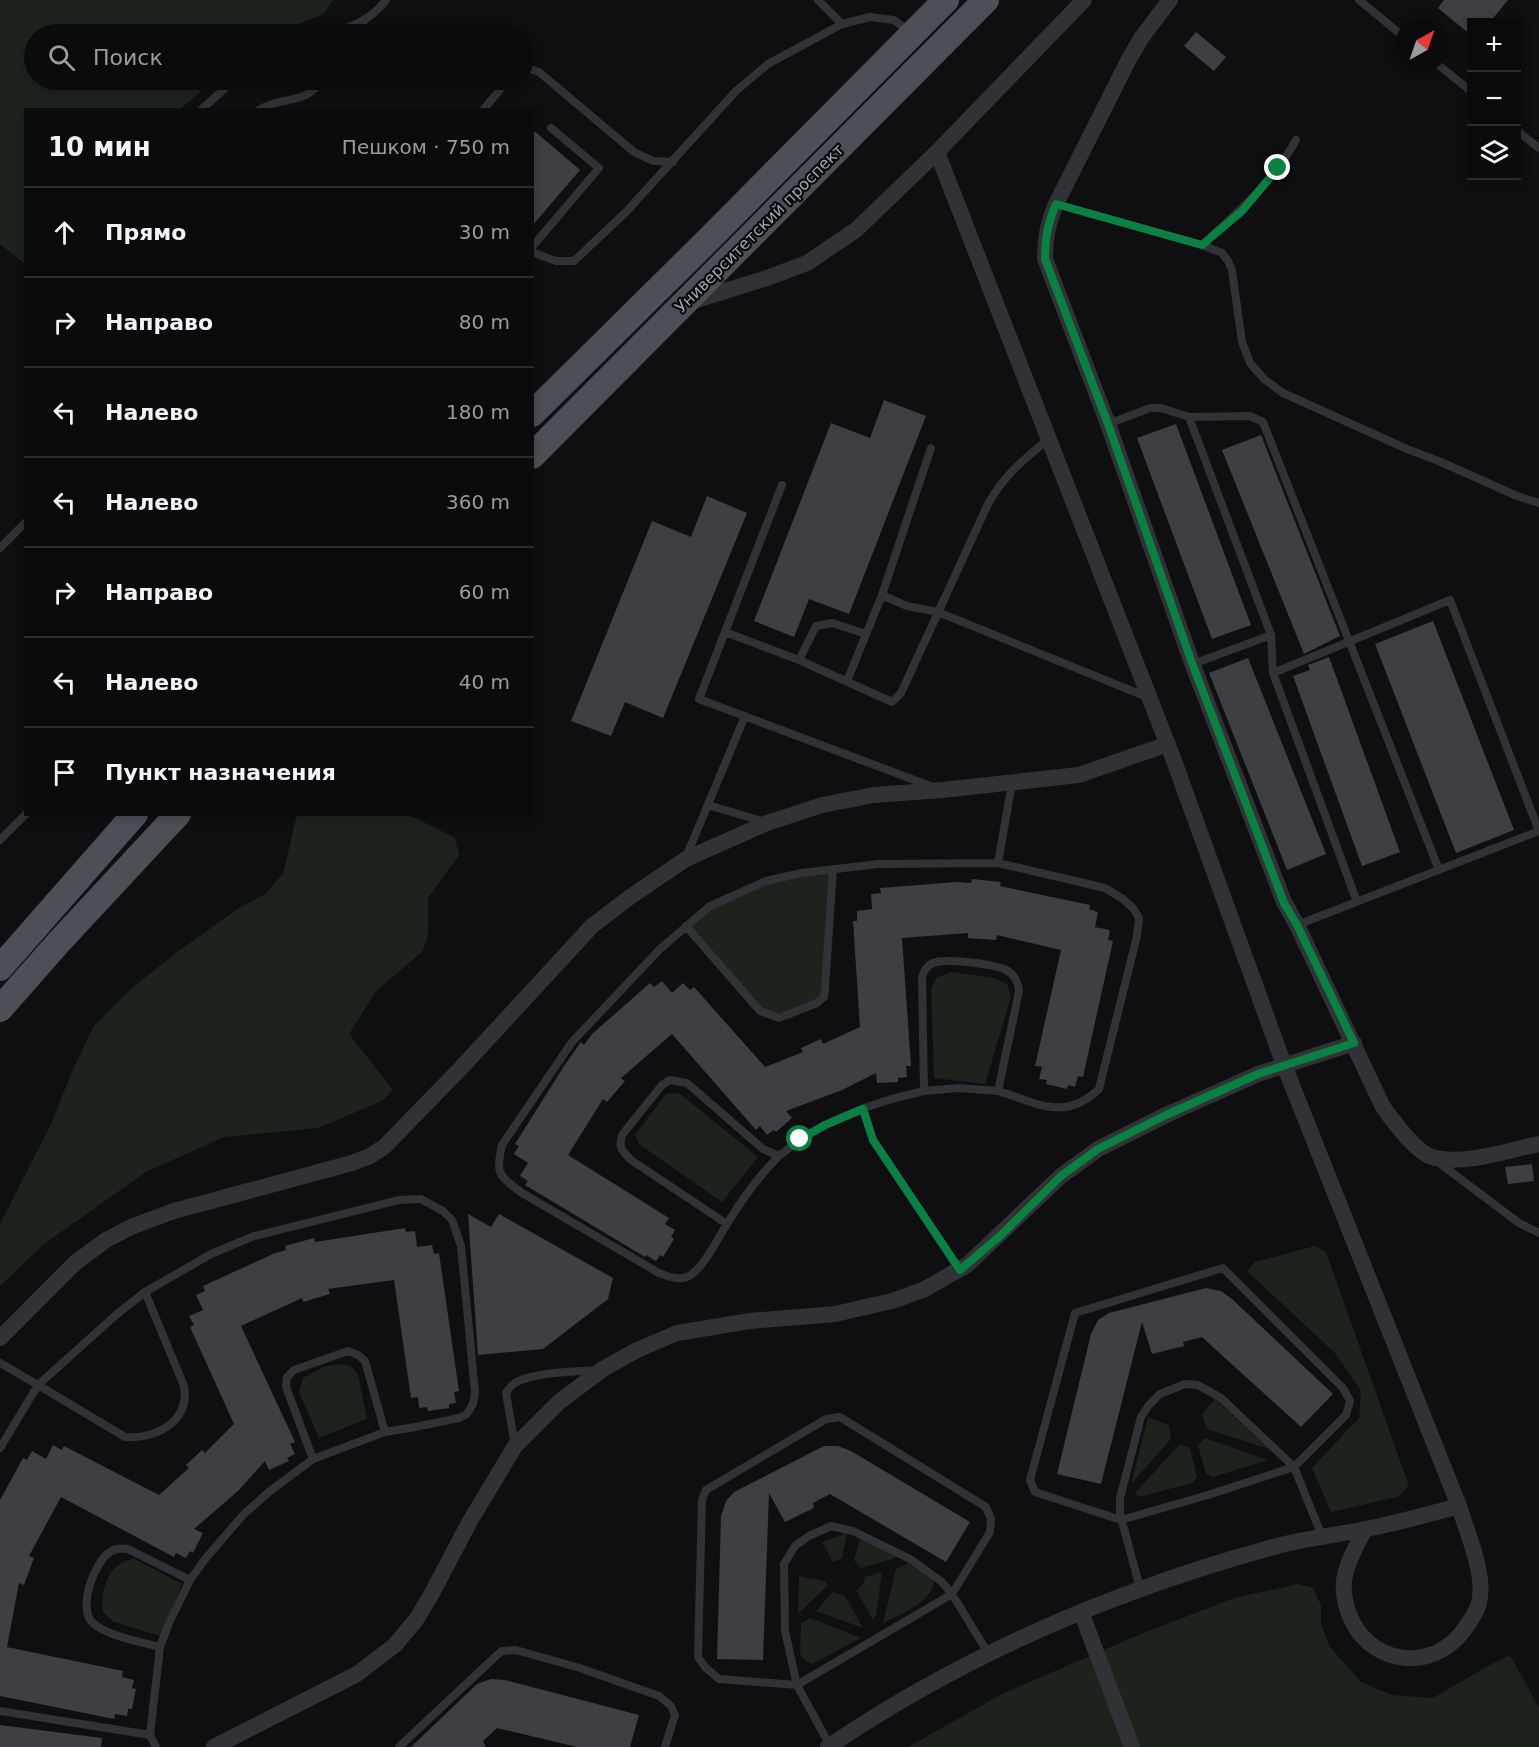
<!DOCTYPE html>
<html lang="ru">
<meta charset="utf-8">
<style>
:root{--surface:#0b0b0d;--page:#19191b;--text:#f1f3f6;--muted:#9a9b9d;--line:#2b2b2e}
body{margin:0;font-family:"DejaVu Sans",sans-serif;background:var(--page);color:var(--text)}
.controls{position:absolute;right:18px;top:18px;display:grid;overflow:hidden;border-radius:0px;box-shadow:0 3px 9px #0003}
.controls button{width:54px;height:54px;display:grid;place-items:center;padding:0;border:0;border-bottom:2px solid var(--line);background:var(--surface);color:var(--text);font:30px sans-serif}
.compass{position:absolute;left:1395px;top:18px;width:54px;height:54px;border-radius:50%;background:var(--surface);box-shadow:0 3px 9px #0003;rotate:40deg}
.stop{position:absolute;width:18px;height:18px;margin:-14px;border:4px solid #0b8043;border-radius:50%;background:#fff}
.stop.end{background:#0b8043;border-color:#fff;box-shadow:0 2px 6px #0008}
.list{margin:0;padding:0;list-style:none}
h2{display:flex;justify-content:space-between;align-items:center;height:78px;margin:0;padding:0 24px;font-size:26px}
h2 small{font-size:20px;font-weight:400;color:var(--muted)}
.list li{display:grid;grid-template-columns:39px 1fr auto;gap:18px;align-items:center;box-sizing:border-box;height:90px;padding:0 24px;border-top:2px solid var(--line)}
.list b{display:block;font-size:22px;white-space:nowrap}
.list em{font-size:20px;font-style:normal;color:var(--muted)}
.icon{flex:none;width:33px;height:33px;fill:none;stroke:currentColor;stroke-width:2;stroke-linecap:round;stroke-linejoin:round}
.map{position:relative;flex:none;width:1539px;height:1747px;overflow:hidden}
.search{position:absolute;background:var(--surface);box-shadow:0 3px 9px #0003;left:24px;top:24px;width:510px;height:66px;display:flex;align-items:center;gap:15px;box-sizing:border-box;padding:0 21px;border-radius:33px;color:var(--muted);font-size:22px}
.panel{position:absolute;background:var(--surface);box-shadow:0 3px 9px #0003;left:24px;top:108px;width:510px;height:708px;border-radius:0px}
.map>svg:first-child{display:block}
.green{fill:#1c231c}
.building{fill:#3e3f44}
.lines{fill:none;stroke-linecap:round;stroke-linejoin:round}
.lane{stroke:#303236;stroke-width:8}
.street{stroke:#303236;stroke-width:16}
.primary{stroke:#4c4f55;stroke-width:26}
.route{stroke:#0b8043;stroke-width:8}
.labels{text-anchor:middle;stroke-width:4.5;stroke-linejoin:round;paint-order:stroke}
.street-label{font-size:16px;fill:#a0a8b2;stroke:#0a0a0c}
</style>
<div class="map">
<svg width="1539" height="1747" viewBox="0 0 1539 1747">
<rect width="100%" height="100%" fill="#0f0f11"/>
<path class="green" d="M 0,0 L 333,0 L 323,14 L 274,34 L 34,34 L 34,80 L 214,80 L 180,109 L 26,110 L 25,264 L 0,244 Z
M 297,814 L 409,815 L 455,838 L 459,855 L 428,898 L 428,934 L 423,951 L 376,991 L 349,1034 L 393,1090 L 382,1101 L 318,1128 L 224,1137 L 146,1172 L 44,1244 L 0,1286 L 0,1224 L 50,1126 L 74,1067 L 94,1026 L 132,988 L 176,953 L 236,910 L 265,894 L 283,874 Z
M 833,869 L 824,997 L 779,1018 L 760,1011 L 686,926 L 710,906 L 766,881 Z
M 951,972 L 994,978 L 1007,984 L 1011,997 L 985,1084 L 934,1078 L 931,989 L 936,978 Z
M 679,1093 L 758,1157 L 722,1202 L 639,1144 L 635,1135 L 666,1094 Z
M 1315,1246 L 1326,1252 L 1409,1486 L 1397,1497 L 1331,1512 L 1312,1468 L 1359,1418 L 1361,1391 L 1335,1353 L 1247,1271 L 1255,1262 Z
M 342,1364 L 350,1366 L 358,1374 L 367,1419 L 319,1438 L 299,1392 L 303,1378 L 323,1367 Z
M 1215,1399 L 1269,1449 L 1207,1429 L 1202,1414 Z
M 1148,1417 L 1169,1425 L 1171,1439 L 1131,1484 Z
M 1205,1438 L 1268,1460 L 1213,1477 L 1206,1474 L 1198,1445 Z
M 1180,1444 L 1190,1448 L 1197,1477 L 1192,1483 L 1139,1497 L 1135,1493 Z
M 847,1533 L 842,1558 L 833,1562 L 822,1542 Z
M 860,1539 L 898,1556 L 892,1559 L 861,1568 L 854,1560 Z
M 135,1559 L 182,1584 L 161,1636 L 114,1622 L 103,1612 C 100,1589 109,1561 135,1559 Z
M 908,1563 L 934,1581 C 932,1603 900,1614 883,1623 L 896,1569 Z
M 882,1572 L 876,1615 L 873,1620 L 856,1590 L 863,1584 L 865,1577 Z
M 799,1576 L 825,1581 L 828,1585 L 798,1614 Z
M 1298,1584 L 1313,1588 L 1321,1605 L 1321,1624 L 1330,1647 L 1361,1682 L 1392,1695 L 1433,1698 L 1490,1665 L 1510,1655 L 1539,1708 L 1539,1747 L 908,1747 L 1004,1693 L 1141,1634 L 1234,1598 Z
M 833,1592 L 845,1596 L 863,1628 L 816,1611 Z
M 810,1618 L 861,1638 L 812,1664 L 806,1661 L 800,1654 L 801,1623 Z"/>
<path class="building" d="M 1444,0 L 1508,0 L 1490,22 L 1472,22 L 1472,36 L 1438,8 Z
M 1196,32 L 1226,57 L 1214,71 L 1184,46 Z
M 532,129 L 580,170 L 532,226 Z
M 884,400 L 926,416 L 849,614 L 809,599 L 794,637 L 754,621 L 831,423 L 870,438 Z
M 1176,424 L 1251,625 L 1212,639 L 1137,438 Z
M 1261,435 L 1340,636 L 1304,654 L 1222,450 Z
M 707,496 L 747,513 L 663,718 L 625,702 L 611,736 L 571,721 L 652,521 L 691,537 Z
M 1433,621 L 1514,830 L 1456,853 L 1375,644 Z
M 1329,657 L 1400,852 L 1362,866 L 1293,676 L 1310,670 L 1308,665 Z
M 1248,658 L 1326,854 L 1287,870 L 1209,673 Z
M 972,879 L 1001,882 L 1000,886 L 1090,905 L 1089,909 L 1098,912 L 1095,927 L 1110,930 L 1108,940 L 1113,941 L 1083,1077 L 1078,1076 L 1075,1087 L 1068,1085 L 1067,1089 L 1046,1084 L 1047,1080 L 1039,1079 L 1042,1067 L 1035,1066 L 1061,950 L 997,935 L 996,940 L 968,938 L 968,933 L 902,938 L 911,1066 L 906,1066 L 907,1077 L 898,1078 L 898,1082 L 877,1083 L 876,1073 L 842,1090 L 786,1111 L 792,1118 L 776,1132 L 774,1130 L 767,1135 L 760,1126 L 756,1130 L 672,1034 L 621,1078 L 625,1081 L 607,1102 L 603,1099 L 568,1155 L 669,1218 L 665,1224 L 675,1230 L 671,1237 L 674,1239 L 663,1257 L 660,1255 L 656,1261 L 646,1255 L 645,1257 L 525,1185 L 528,1181 L 520,1176 L 528,1163 L 514,1154 L 519,1146 L 515,1144 L 564,1066 L 581,1042 L 584,1045 L 592,1034 L 650,983 L 654,987 L 662,981 L 672,993 L 683,983 L 690,990 L 694,987 L 765,1067 L 803,1052 L 801,1048 L 821,1039 L 823,1044 L 860,1027 L 853,921 L 857,921 L 857,911 L 872,909 L 871,894 L 881,893 L 880,888 L 957,882 L 971,883 Z
M 1532,1164 L 1534,1181 L 1508,1184 L 1505,1167 Z
M 468,1214 L 491,1227 L 499,1214 L 613,1278 L 608,1299 L 543,1349 L 478,1355 Z
M 405,1228 L 406,1232 L 415,1231 L 417,1247 L 432,1245 L 434,1254 L 439,1253 L 459,1391 L 454,1392 L 456,1403 L 449,1404 L 449,1408 L 428,1411 L 427,1407 L 419,1408 L 418,1397 L 411,1398 L 394,1280 L 328,1289 L 330,1294 L 303,1302 L 302,1298 L 241,1326 L 295,1442 L 290,1444 L 295,1454 L 287,1458 L 289,1461 L 269,1470 L 265,1461 L 239,1490 L 194,1529 L 203,1533 L 193,1553 L 190,1551 L 186,1558 L 176,1553 L 174,1557 L 61,1497 L 29,1556 L 34,1558 L 24,1585 L 19,1583 L 7,1647 L 123,1671 L 122,1677 L 134,1680 L 132,1688 L 136,1689 L 132,1709 L 128,1709 L 127,1716 L 115,1714 L 114,1719 L 0,1696 L 0,1500 L 23,1458 L 27,1460 L 32,1451 L 46,1459 L 53,1445 L 62,1450 L 64,1446 L 159,1495 L 189,1468 L 186,1465 L 202,1450 L 205,1453 L 234,1424 L 190,1327 L 194,1325 L 189,1316 L 203,1310 L 196,1295 L 205,1291 L 203,1286 L 273,1254 L 286,1250 L 285,1246 L 314,1238 L 315,1242 Z
M 1206,1288 L 1221,1291 L 1232,1299 L 1333,1394 L 1301,1427 L 1202,1337 L 1183,1342 L 1184,1346 L 1152,1354 L 1142,1322 L 1101,1484 L 1057,1474 L 1091,1334 L 1098,1320 L 1109,1313 Z
M 824,1446 L 838,1446 L 851,1451 L 970,1522 L 946,1562 L 830,1494 L 813,1503 L 814,1508 L 785,1522 L 769,1493 L 763,1660 L 717,1659 L 721,1516 L 726,1501 L 734,1492 Z
M 491,1679 L 505,1680 L 639,1715 L 630,1747 L 577,1747 L 497,1728 L 483,1741 L 486,1747 L 411,1747 L 477,1684 Z
M 0,1725 L 102,1738 L 101,1747 L 0,1747 Z"/>
<g class="lines">
<path class="lane" d="M 818,0 L 842,24
M 1359,0 L 1404,37
M 326,34 C 350,28 370,21 386,0
M 355,34 L 364,22
M 1436,63 L 1472,92
M 524,67 L 539,72 L 634,152 L 653,161 L 673,162
M 201,110 L 234,80
M 259,110 C 283,95 304,106 323,80
M 483,110 L 508,80
M 1516,130 L 1539,148
M 1296,140 C 1274,181 1236,214 1202,245 L 1222,253 L 1228,261 L 1232,270 L 1242,342 L 1250,363 L 1264,379 L 1283,393 L 1407,449 L 1441,462 L 1517,496 L 1539,503
M 1056,204 L 1202,245
M 532,247 L 599,168 L 551,128
M 532,252 L 556,261 L 574,261 L 626,212 L 736,91 L 768,64 L 842,24 L 870,17 L 894,20 L 910,32
M 1189,417 L 1250,416 L 1263,422 L 1439,870
M 1108,424 L 1150,408 L 1161,408 L 1189,417 L 1271,635 L 1273,673 L 1357,902
M 782,485 L 699,699 L 933,787
M 0,548 L 26,522
M 882,595 L 907,606 L 938,612 L 1147,697
M 725,632 L 799,660 L 892,702 L 901,693 L 988,504 C 1006,473 1023,460 1050,438
M 799,660 L 816,626 L 832,623 L 866,634
M 1193,664 L 1271,635
M 1273,673 L 1450,600 L 1539,831 L 1297,925
M 847,681 L 882,595 L 931,448
M 708,805 L 765,822
M 0,840 L 26,814
M 686,857 L 745,716
M 998,863 L 1105,888 L 1123,899 L 1133,908 L 1139,918 L 1137,936 L 1099,1089 C 1064,1122 1038,1103 998,1091 L 1019,991 C 1018,983 1016,976 1008,971 C 997,964 945,958 933,963 C 926,966 924,971 922,977 L 924,1091 C 872,1102 821,1121 779,1156 L 763,1149 L 687,1083 L 670,1080 L 662,1085 L 622,1135 C 618,1147 622,1151 631,1160 L 727,1224 C 718,1238 702,1271 687,1277 C 678,1281 667,1276 659,1273 L 522,1193 C 499,1175 495,1175 502,1145 L 572,1042 L 660,949 L 710,906 L 766,881 L 802,873 L 878,864 L 998,863 L 1012,783
M 686,926 L 760,1011 L 779,1018 L 817,1003 L 824,997 L 825,988 L 833,869
M 924,1091 L 958,1088 L 998,1091
M 863,1109 L 873,1140 L 960,1271
M 1438,1162 L 1519,1223 L 1539,1233
M 727,1224 C 742,1199 758,1177 779,1156
M 1223,1268 L 1343,1388 L 1350,1401 L 1346,1415 L 1294,1467 L 1208,1495 L 1121,1520 L 1035,1492 L 1030,1480 L 1075,1313 Z
M 0,1363 L 38,1385 L 117,1314 L 145,1292 L 211,1254 L 254,1236 L 399,1200 L 421,1199 L 443,1211 L 452,1220 L 461,1246 L 475,1392 L 473,1404 L 467,1414 L 459,1418 L 415,1427 L 385,1432 L 313,1459 L 270,1491 L 243,1515 L 206,1558 L 190,1580 L 169,1623 L 160,1647 L 150,1735 L 156,1747
M 840,1417 L 986,1507 L 991,1519 L 990,1532 L 952,1594 L 797,1685 L 719,1679 L 705,1667 L 698,1657 L 702,1500 L 706,1490 L 826,1419 Z
M 515,1446 L 506,1393 C 509,1389 511,1385 515,1383 C 533,1372 575,1372 597,1370
M 0,1448 L 38,1385 L 125,1437 C 156,1439 190,1422 184,1386 L 145,1292
M 313,1459 L 286,1387 L 287,1377 L 294,1370 L 348,1351 L 358,1355 L 365,1361 L 385,1432
M 1140,1588 L 1120,1514 L 1120,1498 L 1141,1417 L 1149,1405 L 1160,1394 L 1185,1384 L 1198,1385 L 1221,1398 L 1294,1467 L 1322,1536
M 160,1647 C 141,1642 107,1636 93,1623 C 77,1609 94,1562 110,1552 C 116,1548 121,1548 128,1549 L 190,1580
M 0,1711 L 150,1735
M 830,1746 L 797,1685 L 785,1631 L 784,1564 L 795,1546 L 809,1536 L 831,1526 L 853,1531 L 910,1559 L 942,1582 L 952,1594 L 988,1653
M 399,1747 L 496,1656 L 502,1651 L 516,1650 L 580,1668 L 659,1696 L 671,1706 L 675,1715 L 665,1747"/>
<path class="street" d="M 1170,0 L 1142,37 L 1129,59 L 1056,204 C 1048,223 1045,238 1045,259 L 1108,424 L 1192,663 L 1284,902 L 1297,925 L 1383,1107 C 1393,1121 1416,1152 1432,1157 C 1463,1166 1508,1150 1539,1144
M 937,152 L 1173,758 L 1284,1065 L 1459,1506 C 1467,1533 1486,1574 1479,1603 C 1477,1611 1471,1620 1466,1627 C 1434,1675 1366,1666 1348,1611 C 1344,1599 1342,1584 1346,1571 C 1350,1556 1358,1543 1365,1529
M 690,302 L 767,278 L 807,263 L 856,230 L 937,152 L 1084,0
M 0,1338 L 75,1263 L 106,1240 L 131,1227 L 174,1211 L 352,1163 L 370,1156 L 384,1147 L 460,1069 L 592,926 L 630,897 L 686,859 L 767,823 L 822,805 L 874,795 L 942,790 L 1079,775 L 1168,744
M 1081,1612 L 1132,1747
M 214,1747 L 357,1674 L 395,1645 L 416,1620 L 431,1595 L 470,1521 L 515,1446 L 559,1402 L 603,1369 L 637,1350 L 677,1333 L 750,1321 L 835,1314 L 892,1301 L 923,1290 L 967,1265 L 1061,1176 L 1098,1149 L 1166,1115 L 1258,1074 L 1354,1043
M 828,1747 C 965,1654 1118,1589 1277,1546 C 1306,1538 1337,1535 1366,1529 C 1398,1523 1428,1514 1459,1506"/>
<path class="primary" d="M 532,414 L 709,239 L 946,0
M 532,456 L 986,0
M 0,968 L 135,814
M 0,1009 L 59,942 L 178,814"/>
</g>
<g class="lines">
<path class="route" d="M 800,1139 L 825,1125 L 863,1109 L 873,1140 L 960,1270 L 1000,1236 L 1061,1176 L 1098,1149 L 1166,1115 L 1258,1074 L 1354,1043 L 1297,925 L 1284,903 L 1192,663 L 1108,424 L 1045,259 C 1045,238 1048,223 1056,204 L 1202,245 L 1242,211 L 1278,168"/>
</g>
<g class="labels">
<g class="street-label">
<text transform="translate(759 228) rotate(-45)" y="6">Университетский проспект</text>
</g>
</g>
</svg>
<div class="controls">
<button>+</button>
<button>−</button>
<button><svg class="icon" aria-label="layers" viewBox="0 0 24 24"><path d="M12 4l9 5-9 5-9-5zM3 14l9 5 9-5"/></svg></button>
</div>
<svg class="compass" viewBox="-18 -18 36 36"><path d="M0-13l5 13h-10z" fill="#e53935"/><path d="M0 13l5-13h-10z" fill="#9a9b9d"/></svg>
<div class="stop" style="left:800px;top:1139px"></div>
<div class="stop end" style="left:1278px;top:168px"></div>
<div class="search"><svg class="icon" aria-label="search" viewBox="0 0 24 24"><circle cx="10" cy="10" r="6"/><path d="M15 15l6 6"/></svg>Поиск</div>
<section class="panel">
<h2>10 мин<small>Пешком · 750 m</small></h2>
<ul class="list">
<li><svg class="icon" aria-label="ahead" viewBox="0 0 24 24"><path d="M12 20V5M6 11l6-6 6 6"/></svg><div><b>Прямо</b></div><em>30 m</em></li>
<li><svg class="icon" aria-label="right" viewBox="0 0 24 24"><path d="M7 20v-9h11M14 6l5 5-5 5"/></svg><div><b>Направо</b></div><em>80 m</em></li>
<li><svg class="icon" aria-label="left" viewBox="0 0 24 24"><path d="M17 20v-9H6M10 6l-5 5 5 5"/></svg><div><b>Налево</b></div><em>180 m</em></li>
<li><svg class="icon" aria-label="left" viewBox="0 0 24 24"><path d="M17 20v-9H6M10 6l-5 5 5 5"/></svg><div><b>Налево</b></div><em>360 m</em></li>
<li><svg class="icon" aria-label="right" viewBox="0 0 24 24"><path d="M7 20v-9h11M14 6l5 5-5 5"/></svg><div><b>Направо</b></div><em>60 m</em></li>
<li><svg class="icon" aria-label="left" viewBox="0 0 24 24"><path d="M17 20v-9H6M10 6l-5 5 5 5"/></svg><div><b>Налево</b></div><em>40 m</em></li>
<li><svg class="icon" aria-label="arrive" viewBox="0 0 24 24"><path d="M6 21V4h12l-3 4 3 4H6"/></svg><div><b>Пункт назначения</b></div></li>
</ul>
</section>
</div>
